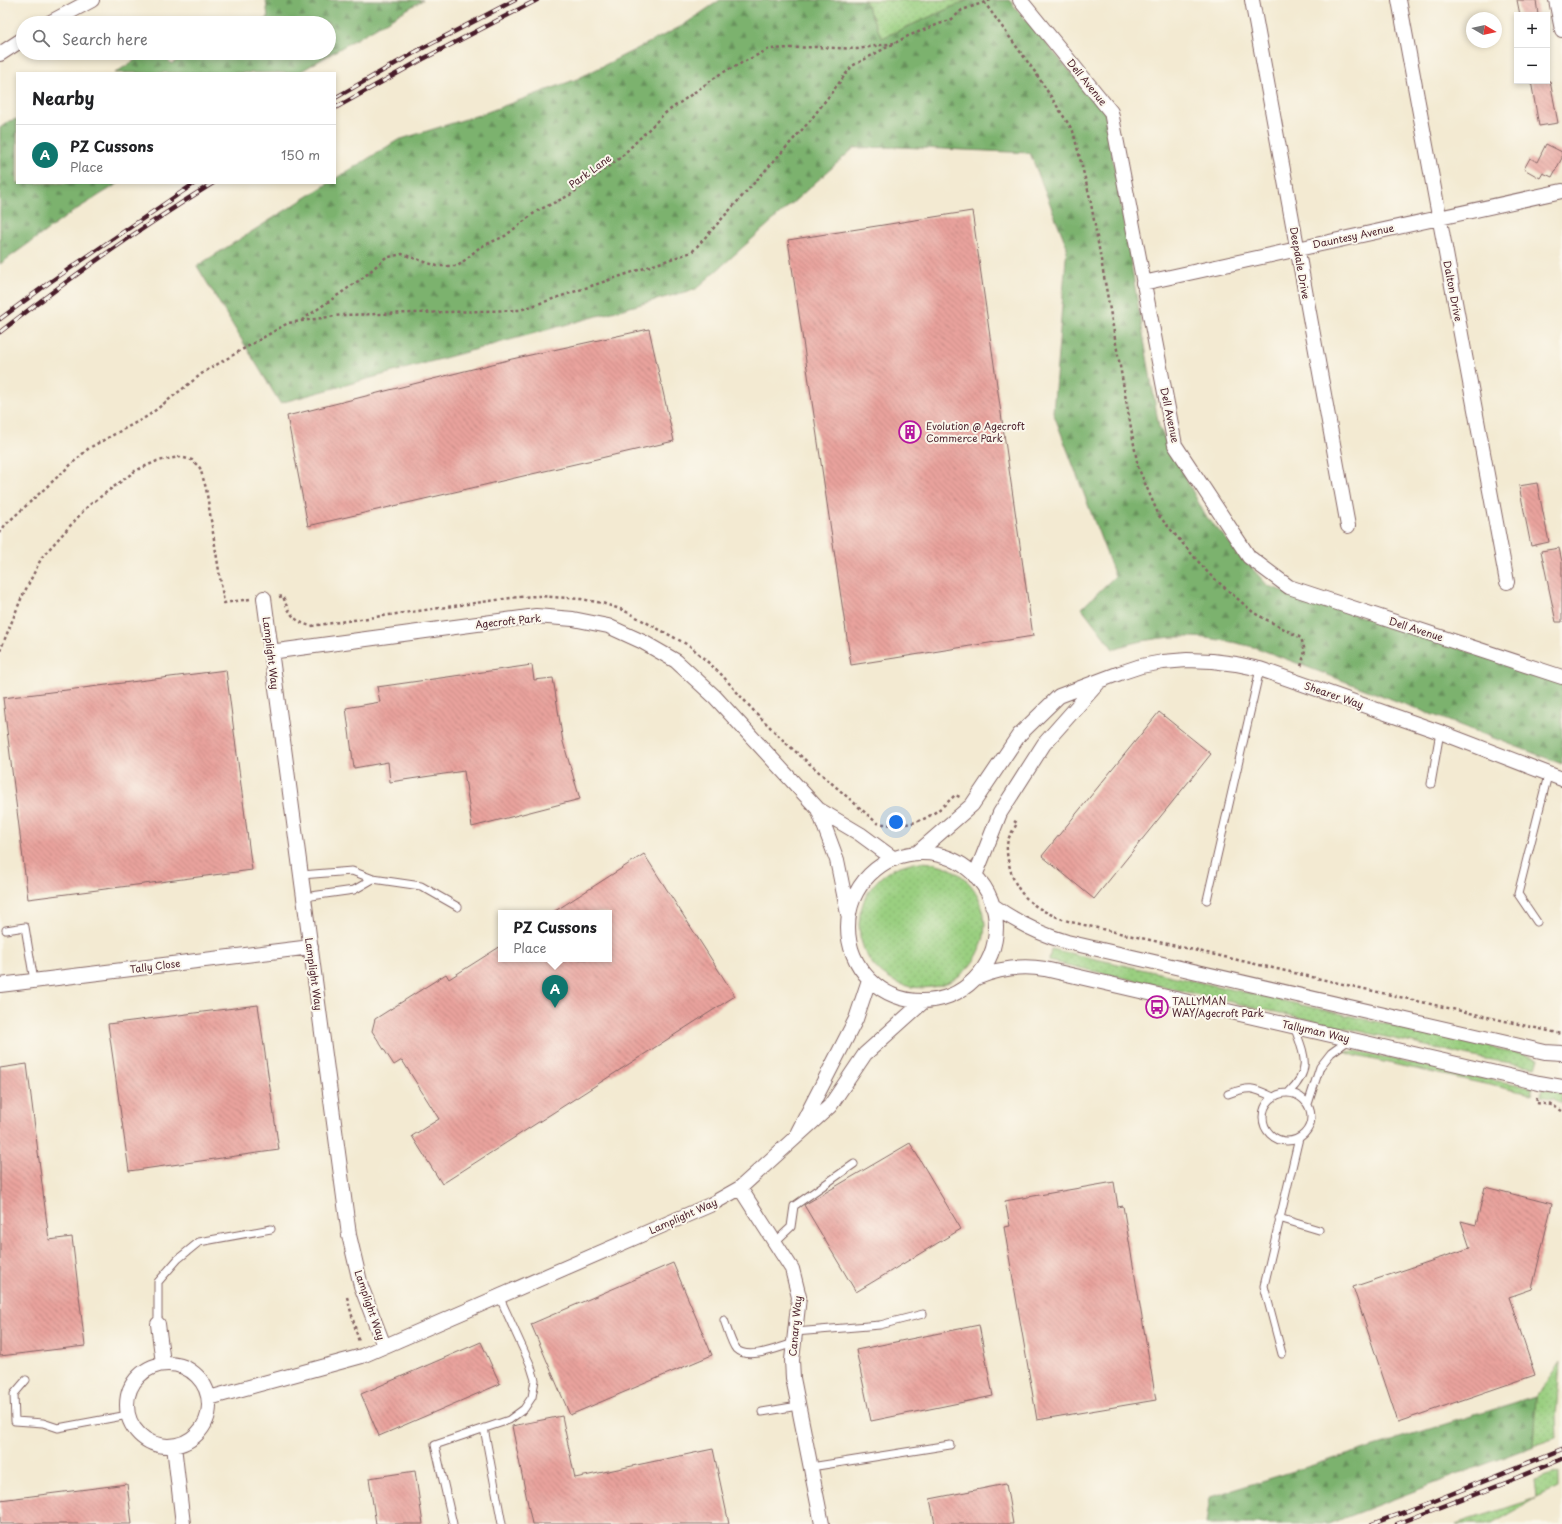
<!DOCTYPE html>
<meta charset="utf-8">
<style>
:root{--surface:#fff;--page:#f2f2f2;--text:#202124;--muted:#757577;--line:#e0e0e0;--accent:#0f766e}
body{margin:0;font-family:"Playpen Sans",sans-serif;background:var(--page);color:var(--text)}
.controls{position:absolute;right:12px;top:12px;display:grid;overflow:hidden;border-radius:0px;box-shadow:0 2px 6px #0003}
.controls button{width:36px;height:36px;display:grid;place-items:center;padding:0;border:0;border-bottom:1px solid var(--line);background:var(--surface);color:var(--text);font:20px sans-serif}
.compass{position:absolute;left:1466px;top:12px;width:36px;height:36px;border-radius:50%;background:var(--surface);box-shadow:0 2px 6px #0003;rotate:99deg}
.you{position:absolute;left:896px;top:822px;width:14px;height:14px;margin:-10px;border:3px solid #fff;border-radius:50%;background:#1a73e8;box-shadow:0 0 0 6px #1a73e833}
.badge{display:grid;place-items:center;width:26px;height:26px;border-radius:50%;background:var(--accent);color:#fff;font-size:13px;font-weight:700}
.pin{position:absolute;translate:-50% -33px;filter:drop-shadow(0 1px 2px #0008)}
.pin::after{content:'';position:absolute;top:21px;width:14px;height:12px;background:inherit;clip-path:polygon(0 0,100% 0,50% 100%)}
.popup{position:absolute;left:498px;top:910px;width:114px;height:52px;box-sizing:border-box;display:grid;place-content:center;border-radius:0px;background:var(--surface);filter:drop-shadow(0 1px 3px #0005);font-size:13px;white-space:nowrap;color:var(--muted)}
.popup b{font-size:15px;color:var(--text)}
.popup::after{content:'';position:absolute;left:50%;top:100%;margin-left:-8px;border:8px solid transparent;border-top-color:var(--surface)}
.list{margin:0;padding:0;list-style:none}
h2{display:flex;justify-content:space-between;align-items:center;height:52px;margin:0;padding:0 16px;font-size:17px}
h2 small{font-size:13px;font-weight:400;color:var(--muted)}
.list li{display:grid;grid-template-columns:26px 1fr auto;gap:12px;align-items:center;box-sizing:border-box;height:60px;padding:0 16px;border-top:1px solid var(--line)}
.list b{display:block;font-size:15px;white-space:nowrap}
.list p{margin:0;font-size:13px;white-space:nowrap;color:var(--muted)}
.list em{font-size:13px;font-style:normal;color:var(--muted)}
.icon{flex:none;width:22px;height:22px;fill:none;stroke:currentColor;stroke-width:2;stroke-linecap:round;stroke-linejoin:round}
.map{position:relative;flex:none;width:1562px;height:1524px;overflow:hidden}
.search{position:absolute;background:var(--surface);box-shadow:0 2px 6px #0003;left:16px;top:16px;width:320px;height:44px;display:flex;align-items:center;gap:10px;box-sizing:border-box;padding:0 14px;border-radius:22px;color:var(--muted);font-size:15px}
.panel{position:absolute;background:var(--surface);box-shadow:0 2px 6px #0003;left:16px;top:72px;width:320px;height:112px;border-radius:0px}
.map>svg:first-child{display:block}
.grass{fill:url(#grass-dots);stroke:#727756}
.forest{fill:url(#forest-firs);stroke:#62684c}
.building{fill:url(#building-back-hatch)}
.lines{fill:none;stroke-linecap:round;stroke-linejoin:round}
.lane-casing{stroke:#856665;stroke-width:9}
.street-casing{stroke:#856665;stroke-width:16}
.path{stroke:#856665;stroke-width:2.5;stroke-dasharray:3 3;stroke-linecap:butt}
.lane{stroke:#fff;stroke-width:7}
.street{stroke:#fff;stroke-width:14}
.rail-casing{stroke:#4a1f2b;stroke-width:4.5}
.rail{stroke:#fbf7ec;stroke-width:3;stroke-dasharray:9;stroke-linecap:butt}
.labels{text-anchor:middle;stroke-width:4;stroke-linejoin:round;paint-order:stroke}
.street-label{font-size:10px;fill:#4a1f2b;stroke:#fbf7ec}
.poi-label{font-size:10px;fill:#4a1f2b;stroke:#fbf7ec;text-anchor:start}
</style>
<div class="map">
<svg width="1562" height="1524" viewBox="0 0 1562 1524">
<defs>
<pattern id="grass-dots" width="8" height="8" patternUnits="userSpaceOnUse"><rect width="8" height="8" fill="#9acf80"/><path d="M2 2h.1M6 6h.1" fill="none" stroke="#86b16f" stroke-width="1.8" stroke-linecap="round"/></pattern>
<pattern id="forest-firs" width="22" height="20" patternUnits="userSpaceOnUse"><rect width="22" height="20" fill="#7bb26e"/><path d="M5 1l3.5 6h-7zM16 11l3.5 6h-7z" fill="#67905b"/></pattern>
<pattern id="building-back-hatch" width="6" height="6" patternUnits="userSpaceOnUse"><rect width="6" height="6" fill="#e9a39d"/><path d="M-1 5l2 2M0 0l6 6M5-1l2 2" fill="none" stroke="#bf8480"/></pattern>
</defs>
<rect width="100%" height="100%" fill="#fbf7ec"/>
<filter id="ink" filterUnits="userSpaceOnUse"><feTurbulence type="fractalNoise" baseFrequency=".025" numOctaves="2"/><feDisplacementMap in="SourceGraphic" scale="8" xChannelSelector="R" yChannelSelector="G"/><feConvolveMatrix kernelMatrix="1 2 1 2 8 2 1 2 1" color-interpolation-filters="sRGB"/></filter>
<filter id="wash" filterUnits="userSpaceOnUse"><feTurbulence type="fractalNoise" baseFrequency=".012" numOctaves="4" result="noise"/><feDisplacementMap in="SourceGraphic" scale="16" xChannelSelector="R" yChannelSelector="G"/><feGaussianBlur stdDeviation="0.9" result="paint"/><feColorMatrix in="noise" values="0 0 0 0 0 0 0 0 0 0 0 0 0 0 0 0 0 1.4 0 .05"/><feComposite in="paint" operator="in"/></filter>
<g filter="url(#wash)">
<rect width="100%" height="100%" fill="#f3ead2"/>
<path class="grass" d="M 864,0 L 968,0 L 882,38 Z
M859 925a63 63 0 1 1 126 0a63 63 0 1 1-126 0Z
M 1051,949 L 1539,1058 L 1536,1067 L 1479,1058 L 1049,961 Z
M 1356,1051 L 1475,1077 L 1533,1087 L 1531,1094 L 1356,1056 L 1345,1052 Z
M 1542,1088 L 1562,1091 L 1562,1103 L 1554,1099 L 1541,1096 Z
M 1560,1362 L 1556,1415 L 1557,1438 L 1533,1446 L 1536,1396 Z
M 1558,1472 L 1558,1488 L 1536,1498 L 1491,1524 L 1456,1524 L 1536,1498 L 1534,1480 Z"/>
<path class="forest" d="M 266,0 L 423,0 L 298,73 L 115,73 L 146,53 L 164,53 L 171,64 L 188,54 L 187,53 L 329,53 L 329,23 L 256,23 L 268,18 Z
M 720,0 L 864,0 L 882,38 L 968,0 L 1009,0 L 1105,112 L 1159,427 L 1205,515 L 1268,586 L 1562,682 L 1562,764 L 1257,648 C 1204,634 1165,632 1113,649 L 1082,608 L 1115,576 L 1053,412 L 1067,247 L 1030,153 L 899,147 L 854,148 L 696,289 L 280,403 L 197,266 L 329,183 L 335,183 L 335,179 L 398,140 L 482,114 L 577,79 L 682,26 Z
M 17,119 L 17,183 L 119,183 L 74,211 L 0,264 L 0,128 L 9,121 Z
M 1536,1396 L 1533,1446 L 1328,1524 L 1206,1524 L 1210,1497 Z"/>
<g id="blocks">
<path class="building" d="M 1517,0 L 1536,0 L 1538,15 L 1520,15 Z
M 1531,81 L 1550,81 L 1558,123 L 1539,126 Z
M 1546,144 L 1562,152 L 1562,158 L 1552,177 L 1543,173 L 1540,178 L 1524,169 L 1530,158 L 1537,162 Z
M 972,211 L 1033,636 L 851,665 L 788,240 Z
M 649,329 L 674,441 L 308,526 L 287,416 L 512,359 Z
M 1537,483 L 1549,542 L 1531,546 L 1519,486 Z
M 1559,548 L 1562,562 L 1562,622 L 1556,622 L 1541,551 Z
M 532,665 L 534,680 L 553,678 L 563,742 L 580,799 L 472,827 L 464,771 L 390,782 L 388,762 L 354,768 L 346,708 L 380,702 L 377,687 Z
M 226,670 L 252,870 L 28,899 L 3,698 Z
M 1159,712 L 1211,754 L 1094,899 L 1042,856 Z
M 644,854 L 735,996 L 442,1184 L 412,1136 L 439,1119 L 402,1060 L 394,1065 L 372,1031 L 375,1019 L 446,974 L 449,979 L 501,946 L 501,959 L 609,959 L 609,913 L 552,913 Z
M 258,1005 L 279,1150 L 129,1171 L 108,1024 Z
M 27,1064 L 49,1240 L 72,1237 L 85,1346 L 0,1356 L 0,1068 Z
M 910,1143 L 961,1229 L 856,1292 L 804,1205 Z
M 1114,1182 L 1118,1207 L 1123,1206 L 1156,1400 L 1037,1420 L 1004,1227 L 1010,1226 L 1005,1201 Z
M 1485,1187 L 1552,1204 L 1532,1289 L 1509,1297 L 1535,1375 L 1398,1422 L 1353,1287 L 1470,1248 L 1461,1221 L 1476,1225 Z
M 673,1263 L 712,1355 L 570,1415 L 531,1324 Z
M 979,1325 L 993,1396 L 871,1421 L 856,1350 Z
M 481,1342 L 500,1384 L 379,1436 L 361,1394 Z
M 562,1416 L 575,1478 L 713,1449 L 729,1524 L 532,1524 L 512,1426 Z
M 415,1471 L 423,1524 L 376,1524 L 369,1478 Z
M 127,1484 L 132,1524 L 0,1524 L 0,1500 Z
M 1006,1484 L 1013,1524 L 935,1524 L 930,1499 Z"/>
</g>
</g>
<g filter="url(#ink)">
<use href="#blocks" fill-opacity="0" stroke="#856665" stroke-width="1"/>
<g class="lines">
<g class="lane-casing">
<path id="lane" d="M 1431,784 L 1440,732
M 301,875 L 352,871 L 373,879 L 421,886 L 458,907
M 304,897 L 354,890 L 373,879
M 1207,900 L 1260,669
M 1537,922 L 1518,894 L 1548,775
M 6,930 L 25,927 L 34,981
M 1289,1092 C 1313,1069 1304,1054 1294,1026
M1263 1117a24 24 0 1 1 48 0a24 24 0 1 1-48 0Z
M 1228,1094 C 1249,1086 1253,1087 1273,1097
M 1308,1104 L 1320,1067 L 1331,1053 L 1349,1040
M 1279,1218 L 1319,1230
M 775,1242 L 791,1227 L 794,1206 L 854,1164
M 724,1320 C 727,1327 731,1343 736,1349 C 748,1361 780,1347 794,1343
M 158,1324 L 158,1282 L 178,1259 L 199,1242 L 271,1229
M 795,1332 L 880,1325 L 923,1314
M 1282,1354 L 1264,1286 L 1299,1138
M 26,1380 L 14,1394 L 15,1421 L 43,1423 L 58,1428 L 128,1415
M 762,1412 L 798,1406
M 484,1428 L 502,1524
M 811,1467 L 950,1445
M 453,1524 L 435,1445 L 509,1420 L 524,1409 L 532,1397 L 535,1380 L 530,1364 L 499,1296"/>
</g>
<g class="street-casing">
<path id="street" d="M 1020,0 L 1111,112 L 1175,445 L 1249,557 L 1289,587 L 1562,677
M 1252,0 L 1348,526
M 1399,0 L 1507,582
M 1556,0 L 1562,30
M 49,23 L 92,0
M 0,54 L 23,39
M 1143,283 L 1562,191
M 264,598 L 349,1235 L 361,1286 L 384,1346
M 270,652 L 536,616 L 573,619 L 608,626 L 643,642 L 676,661 L 715,697 L 818,809 L 860,834 L 894,859
M 818,809 L 837,860 L 848,914
M 917,853 L 972,805 L 1019,735 L 1059,696 L 1120,673 L 1141,666 L 1163,662 L 1187,660 L 1212,661 L 1236,664 L 1260,669 L 1440,732 L 1562,779
M848 927a74 74 0 1 1 148 0a74 74 0 1 1-148 0Z
M 975,876 L 1000,813 L 1044,744 L 1098,683
M 992,905 C 1016,922 1039,934 1067,942 L 1545,1052 L 1562,1053
M 976,978 C 999,968 1021,965 1045,969 L 1539,1083 L 1562,1087
M 0,985 L 311,947
M 798,1132 L 856,1019 L 869,980
M 740,1188 L 792,1269 L 799,1297 L 792,1360 L 793,1378 L 822,1524
M 158,1324 L 163,1363
M127 1405a41 41 0 1 1 82 0a41 41 0 1 1-82 0Z
M 209,1398 L 362,1356 L 710,1205 L 740,1188 L 830,1106 L 865,1054 L 923,1002
M 174,1446 L 183,1524"/>
</g>
<path class="path" d="M 984,2 L 1035,72 L 1073,131 L 1090,198 L 1138,467 L 1159,516 L 1209,574 L 1254,613 L 1301,638 L 1305,651 L 1301,667
M 302,320 L 364,277 L 385,258 L 402,254 L 437,266 L 458,266 L 480,247 L 505,236 L 537,211 L 570,195 L 620,158 L 664,114 L 720,74 L 769,49 L 816,47 L 857,49 L 894,43
M 0,533 L 5,525 L 89,448 L 148,416 L 204,372 L 288,323 L 342,315 L 520,310 L 692,252 L 809,122 L 852,66 L 908,36 L 952,19 L 962,10 L 991,0
M 279,597 L 283,596 C 288,612 294,622 311,626 L 518,597 L 539,596 L 581,599 L 602,603 L 623,610 L 690,646 L 720,673 L 752,709 L 787,744 L 877,823 C 913,829 931,819 955,795 L 960,797
M 0,651 L 21,599 L 42,557 L 88,506 L 135,471 L 157,461 L 180,457 L 192,460 L 200,468 L 206,488 L 224,603 L 250,599
M 1014,821 L 1017,823 C 1015,828 1010,834 1008,840 C 1006,847 1007,857 1009,864 C 1016,899 1040,912 1071,922 L 1562,1034
M 1537,1098 L 1536,1103 L 1552,1105 L 1562,1111
M 347,1297 L 359,1342"/>
<use href="#lane" class="lane"/>
<use href="#street" class="street"/>
<g class="rail-casing">
<path id="rail" d="M 335,98 L 419,50 L 515,0
M 335,108 L 423,59 L 537,0
M 0,319 L 50,282 L 195,183
M 0,332 C 68,279 139,229 213,183
M 1372,1524 L 1434,1501 L 1562,1449
M 1397,1524 L 1516,1478 L 1562,1459"/>
</g>
<use href="#rail" class="rail"/>
</g>
</g>
<defs>
<g id="building-ring" transform="scale(1.15)"><circle r="9.5" fill="#fbf7ec" stroke="#b5179e" stroke-width="1.5"/><path d="M-4-6H4V6H1V3H-1V6H-4ZM-2.5-4.3h1.7v1.8h-1.7ZM.8-4.3h1.7v1.8H.8ZM-2.5-1h1.7V.8h-1.7ZM.8-1h1.7V.8H.8Z" fill="#b5179e"/></g>
<g id="bus-ring" transform="scale(1.15)"><circle r="9.5" fill="#fbf7ec" stroke="#b5179e" stroke-width="1.5"/><path d="M-5-6H5V4H4V6H2V4H-2V6H-4V4H-5ZM-3.5-4V0h7V-4ZM-3.5 1.2v1.5H-2V1.2ZM2 1.2v1.5H3.5V1.2Z" fill="#b5179e"/></g>
</defs>
<g fill-rule="evenodd">
<use href="#building-ring" x="910" y="432"/>
<use href="#bus-ring" x="1157" y="1007"/>
</g>
<g class="labels">
<g class="street-label">
<text transform="translate(1087 82) rotate(51)" y="4">Dell Avenue</text>
<text transform="translate(590 171) rotate(-36)" y="4">Park Lane</text>
<text transform="translate(1353 236) rotate(-12)" y="4">Dauntesy Avenue</text>
<text transform="translate(1300 263) rotate(80)" y="4">Deepdale Drive</text>
<text transform="translate(1453 291) rotate(79)" y="4">Dalton Drive</text>
<text transform="translate(1170 415) rotate(78)" y="4">Dell Avenue</text>
<text transform="translate(508 621) rotate(-6)" y="4">Agecroft Park</text>
<text transform="translate(1416 629) rotate(18)" y="4">Dell Avenue</text>
<text transform="translate(271 653) rotate(83)" y="4">Lamplight Way</text>
<text transform="translate(1334 695) rotate(19)" y="4">Shearer Way</text>
<text transform="translate(155 966) rotate(-7)" y="4">Tally Close</text>
<text transform="translate(314 974) rotate(82)" y="4">Lamplight Way</text>
<text transform="translate(1316 1031) rotate(13)" y="4">Tallyman Way</text>
<text transform="translate(683 1216) rotate(-24)" y="4">Lamplight Way</text>
<text transform="translate(370 1305) rotate(71)" y="4">Lamplight Way</text>
<text transform="translate(795 1326) rotate(-85)" y="4">Canary Way</text>
</g>
<g class="poi-label">
<text x="926" y="430">Evolution @ Agecroft<tspan x="926" dy="12">Commerce Park</tspan></text>
<text x="1172" y="1005">TALLYMAN<tspan x="1172" dy="12">WAY/Agecroft Park</tspan></text>
</g>
</g>
</svg>
<div class="controls">
<button>+</button>
<button>−</button>
</div>
<svg class="compass" viewBox="-18 -18 36 36"><path d="M0-13l5 13h-10z" fill="#e53935"/><path d="M0 13l5-13h-10z" fill="#757577"/></svg>
<div class="you"></div>
<div class="pin badge" style="left:555px;top:1008px">A</div>
<div class="popup"><b>PZ Cussons</b>Place</div>
<div class="search"><svg class="icon" aria-label="search" viewBox="0 0 24 24"><circle cx="10" cy="10" r="6"/><path d="M15 15l6 6"/></svg>Search here</div>
<section class="panel">
<h2>Nearby<small></small></h2>
<ul class="list">
<li><span class="badge">A</span><div><b>PZ Cussons</b><p>Place</p></div><em>150 m</em></li>
</ul>
</section>
</div>
